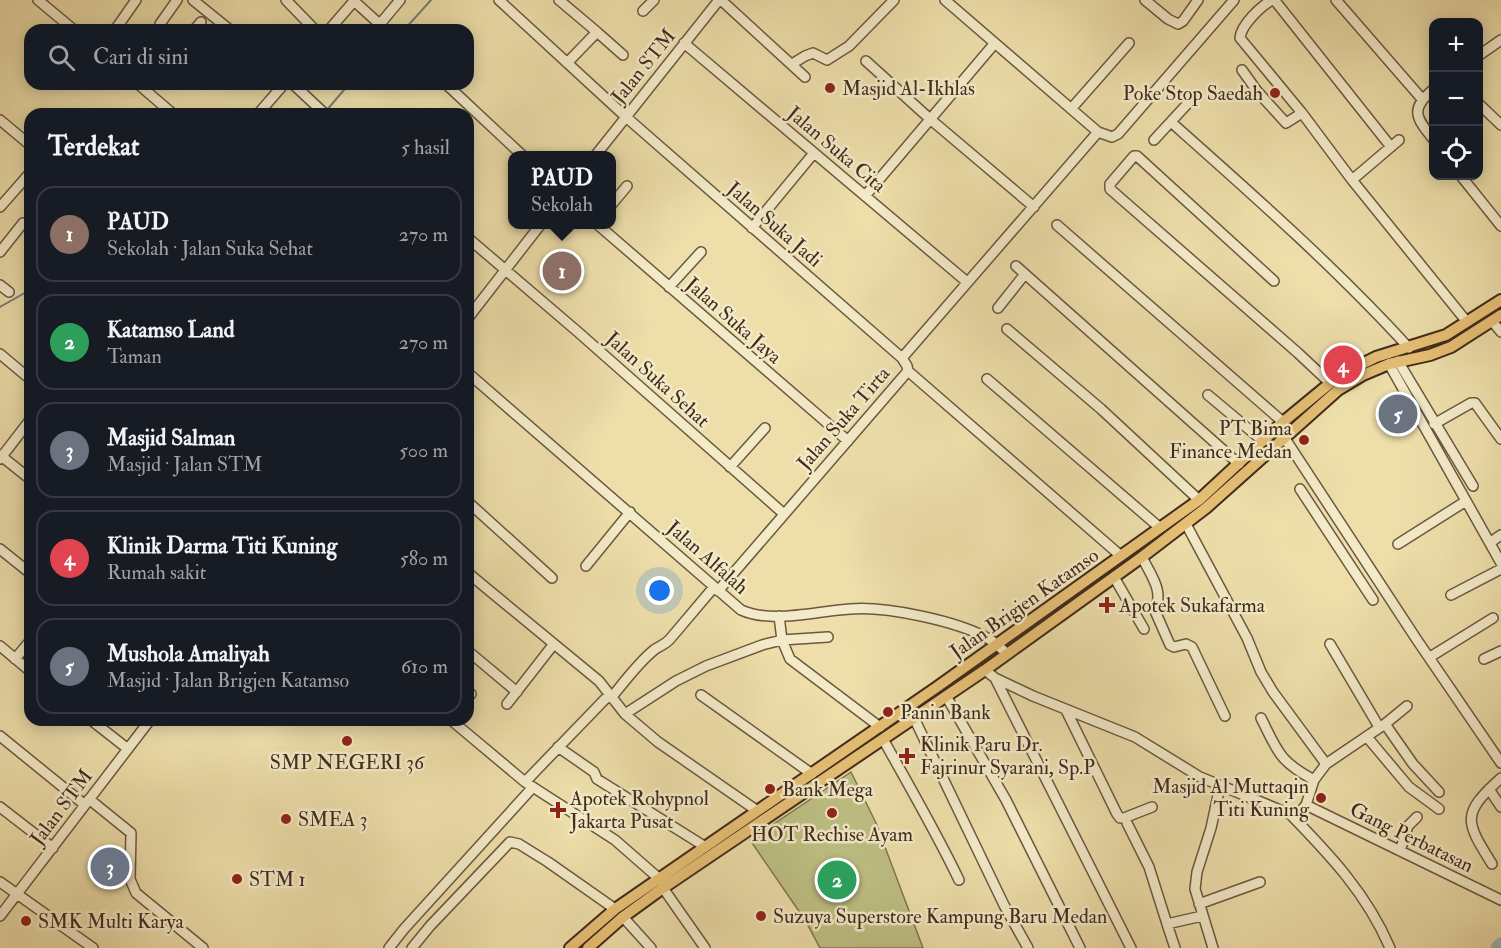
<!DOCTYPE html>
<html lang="id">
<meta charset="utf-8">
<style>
:root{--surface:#171b24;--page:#20242c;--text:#f1f3f6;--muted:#9ea1a6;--line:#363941;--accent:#c59692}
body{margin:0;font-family:"IM FELL Double Pica",serif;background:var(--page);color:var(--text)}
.controls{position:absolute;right:18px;top:18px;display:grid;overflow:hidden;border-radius:12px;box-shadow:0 3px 15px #0003}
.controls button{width:54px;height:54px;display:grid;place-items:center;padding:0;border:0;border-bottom:2px solid var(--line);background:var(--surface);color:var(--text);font:30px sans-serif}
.you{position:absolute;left:660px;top:591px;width:21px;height:21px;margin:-15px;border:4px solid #fff;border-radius:50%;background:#1a73e8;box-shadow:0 0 0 9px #1a73e833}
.badge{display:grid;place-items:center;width:39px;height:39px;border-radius:50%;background:var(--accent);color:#fff;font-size:20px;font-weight:700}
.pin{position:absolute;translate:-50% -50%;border:3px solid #fff;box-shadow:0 2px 6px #0006}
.popup{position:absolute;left:508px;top:151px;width:108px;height:78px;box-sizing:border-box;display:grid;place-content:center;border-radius:12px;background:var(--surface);filter:drop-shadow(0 2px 4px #0005);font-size:20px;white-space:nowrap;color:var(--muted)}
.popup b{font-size:22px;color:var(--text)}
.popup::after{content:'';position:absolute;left:50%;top:100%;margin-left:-12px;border:12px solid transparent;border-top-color:var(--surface)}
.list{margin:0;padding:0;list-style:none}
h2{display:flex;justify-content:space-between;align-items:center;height:78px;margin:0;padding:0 24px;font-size:26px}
h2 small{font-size:20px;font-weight:400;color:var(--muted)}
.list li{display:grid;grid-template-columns:39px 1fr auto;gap:18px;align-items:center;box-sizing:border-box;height:96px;margin:0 12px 12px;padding:0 12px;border:2px solid var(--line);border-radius:18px}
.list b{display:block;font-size:22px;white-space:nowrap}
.list p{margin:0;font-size:20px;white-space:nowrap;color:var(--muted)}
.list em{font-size:20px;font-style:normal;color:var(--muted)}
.icon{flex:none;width:33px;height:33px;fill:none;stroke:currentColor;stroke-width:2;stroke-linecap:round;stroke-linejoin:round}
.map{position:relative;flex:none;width:1501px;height:948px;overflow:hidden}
.search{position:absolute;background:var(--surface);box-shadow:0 3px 15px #0003;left:24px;top:24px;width:450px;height:66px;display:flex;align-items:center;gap:15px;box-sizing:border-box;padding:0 21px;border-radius:18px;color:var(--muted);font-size:22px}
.panel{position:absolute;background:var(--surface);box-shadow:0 3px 15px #0003;left:24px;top:108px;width:450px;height:618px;border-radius:18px}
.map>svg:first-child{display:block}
.green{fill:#bec084;stroke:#807650;stroke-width:1.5}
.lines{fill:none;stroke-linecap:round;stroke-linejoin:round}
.stream{stroke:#798078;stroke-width:2}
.river{stroke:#9eb9b4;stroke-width:15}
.minor-casing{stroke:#6c5840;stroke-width:12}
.major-casing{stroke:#412b1d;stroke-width:14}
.minor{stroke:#f3eac8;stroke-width:9}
.major{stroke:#e6bf75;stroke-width:10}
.poi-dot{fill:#8f2418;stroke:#f3eac8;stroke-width:2}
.labels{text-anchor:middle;stroke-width:5;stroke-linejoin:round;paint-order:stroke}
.street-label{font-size:20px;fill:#412b1d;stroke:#f3eac8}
.poi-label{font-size:20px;fill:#412b1d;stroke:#f3eac8;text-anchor:start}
</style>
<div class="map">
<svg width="1501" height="948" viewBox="0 0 1501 948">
<rect width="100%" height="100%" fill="#eddeaa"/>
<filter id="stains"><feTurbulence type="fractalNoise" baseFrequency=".00333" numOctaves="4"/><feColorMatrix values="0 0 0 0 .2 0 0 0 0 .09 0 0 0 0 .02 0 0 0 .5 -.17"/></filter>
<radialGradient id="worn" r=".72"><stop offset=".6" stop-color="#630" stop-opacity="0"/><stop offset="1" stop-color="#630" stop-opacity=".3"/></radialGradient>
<path class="green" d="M 851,772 L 876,823 L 923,948 L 820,948 L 805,920 L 750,840 Z"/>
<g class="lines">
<path class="stream" d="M 404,30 L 431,0
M 326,111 L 349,84
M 0,307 L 30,290"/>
<path class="river" d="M 1498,948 L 1501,945"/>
<g class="minor-casing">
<path id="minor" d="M 38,0 L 74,30
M 193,0 L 230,30
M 286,0 L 315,30
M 353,0 L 386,30
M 499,0 L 626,117 L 902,358 L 907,366 L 908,371 L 1121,556
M 559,0 L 597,32 L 567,63
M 721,0 L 805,77
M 945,0 L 1098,132 L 1112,137 L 1118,134 L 1234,0
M 1145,0 L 1168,19 L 1178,24 L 1183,21 L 1198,0
M 1272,0 C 1261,6 1241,25 1240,38 L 1302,113 L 1352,180 L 1467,322
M 1272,0 L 1276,2 L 1391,147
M 1336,0 L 1422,99
M 643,11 L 654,0
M 160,24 L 177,0
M 380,24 L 400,0
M 115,30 L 136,0
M 194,30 L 201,22
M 329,30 L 354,1
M 597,32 L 623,55
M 684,43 L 967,282
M 1478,56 L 1501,40
M 866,61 L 930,119 L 1034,207
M 792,64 L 805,56 L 813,53 L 827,60 L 849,46 L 894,0
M 1242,70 L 1257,91 L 1286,123 L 1302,113
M 138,84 L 173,114
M 293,84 L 325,114
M 446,84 L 523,156
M 1434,89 C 1409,109 1416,118 1434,140
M 1478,103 L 1501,125
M 1071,109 L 1129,43
M 258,114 L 284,84
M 0,120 L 30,145
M 1171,122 C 1252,194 1335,267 1409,348
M 1154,140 L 1190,101
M 595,156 L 719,0
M 1461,176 L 1501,226
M 1352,180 L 1399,140
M 865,196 L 995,43
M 612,204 L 627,186
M 0,207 L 30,173
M 597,224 L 848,441
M 1057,225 L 1283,422
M 752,228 L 814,153
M 468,238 L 578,332 L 784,514
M 0,252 L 23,223
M 1016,266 L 1239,464
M 1274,281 L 1137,156 L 1134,156 L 1110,184 L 1110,189 L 1298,353 L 1330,383
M 0,285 L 9,292
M 669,287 L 701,252
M 998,308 L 1025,274
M 468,318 L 541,224
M 1492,321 L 1501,332
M 1007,329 L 1101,409 L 1199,500
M 0,354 L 30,379
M 902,358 L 1098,132
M 1398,361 L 1473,486
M 1389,364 L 1501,563
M 468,373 L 741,610 C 772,624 816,611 850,609 C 886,606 958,621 989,639 C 996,643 1001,648 1007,654
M 987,379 L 1159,527
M 1208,395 L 1263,441
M 1434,424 L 1471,403 L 1475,403 L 1501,439
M 1284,437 L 1417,640 L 1501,763
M 0,455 L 30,479
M 0,459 L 30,420
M 730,467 L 765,428
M 1300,489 L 1373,600
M 468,502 L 552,578
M 1186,524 L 1247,638 L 1261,672 L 1273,692 L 1326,764
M 1491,542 L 1501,535
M 1398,544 L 1466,501
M 0,549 L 30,573
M 1142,557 C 1151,576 1164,590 1155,611 L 1170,645 L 1174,647 L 1186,644 L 1192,647 L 1225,716
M 586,566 L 630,512
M 468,573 L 599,681 L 625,714 L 658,742 L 756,810
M 1114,577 L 1144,629
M 718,591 L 908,371
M 1451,595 L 1501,569
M 779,616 L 782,640 L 790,659 L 880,727
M 1330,644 L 1379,727
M 0,646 L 30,671
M 468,651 L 517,692
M 1430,657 L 1493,618
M 15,659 L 30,641
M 1484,659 L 1501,651
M 985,670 L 995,678 L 1033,696 L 1135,737 L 1200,777 L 1290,814 L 1300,812 L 1306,805 L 1501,900
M 995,678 L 1131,948
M 701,695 L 812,774
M 946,696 L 1006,800 L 1080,948
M 468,697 L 471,694
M 611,698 C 625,681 638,663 654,650 C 659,646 665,645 670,639 L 714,587
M 507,704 L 553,645
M 1066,710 L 1117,814 L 1120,818 L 1124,818 L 1152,807
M 625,714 L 676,681 L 706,666 L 762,645 L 782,640 L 828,637
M 914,718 L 1004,905 L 1028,948
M 1261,718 C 1278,752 1279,761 1314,780
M 91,720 L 128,749
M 451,720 L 525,782 L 615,840 L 663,882
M 1385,724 L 1413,764 L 1439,792
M 0,736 L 85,805
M 1367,737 L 1409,787 L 1439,809
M 883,739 C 909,786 936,832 959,880
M 558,747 L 594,772 L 597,779 L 704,846
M 525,782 L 609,695
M 1489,789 L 1501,807
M 89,799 L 131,833 L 130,879 L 136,893 L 203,948
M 1306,805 L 1314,780 L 1326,764 L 1385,724 L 1407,706
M 0,807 L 53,848
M 1290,814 C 1330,855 1367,894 1390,948
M 1127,823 L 1149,867 L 1167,924 L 1202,916
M 1400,851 L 1408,826 L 1417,817
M 1492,864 C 1465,821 1461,814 1501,778
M 0,882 L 93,948
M 663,888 L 705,948
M 1199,904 L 1260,882
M 0,916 L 150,720
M 623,917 L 651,948
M 1167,924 L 1175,948
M 389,948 L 404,929 L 533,787
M 412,948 L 430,926 L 510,842 L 519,844 L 548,862 L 615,909
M 1213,948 L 1195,889 L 1197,872 L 1211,828 L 1220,786"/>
</g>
<g class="major-casing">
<path id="major" d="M 570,948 L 615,909 L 937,687 L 1199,500 L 1283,422 L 1340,375 L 1376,357 L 1446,335 L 1501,300
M 588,948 L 623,917 L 663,888 L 985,670 L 1142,557 L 1206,508 L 1338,390 L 1363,375 L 1389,364 L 1430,355 L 1451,347 L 1501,315"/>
</g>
<use href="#minor" class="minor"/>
<use href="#major" class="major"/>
</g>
<g class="poi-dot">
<circle cx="830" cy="88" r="6"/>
<circle cx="1275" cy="93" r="6"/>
<circle cx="1304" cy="440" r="6"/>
<path d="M1104 596h6v6h6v6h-6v6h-6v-6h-6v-6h6z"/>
<circle cx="888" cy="712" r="6"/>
<circle cx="347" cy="741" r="6"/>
<path d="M904 747h6v6h6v6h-6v6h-6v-6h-6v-6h6z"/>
<circle cx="770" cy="789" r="6"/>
<circle cx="1321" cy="798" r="6"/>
<path d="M555 801h6v6h6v6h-6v6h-6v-6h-6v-6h6z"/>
<circle cx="832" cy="813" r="6"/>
<circle cx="286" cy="819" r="6"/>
<circle cx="237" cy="879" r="6"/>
<circle cx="761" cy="916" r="6"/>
<circle cx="26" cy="921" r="6"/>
</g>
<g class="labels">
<g class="street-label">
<text transform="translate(643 66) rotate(-51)" y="7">Jalan STM</text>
<text transform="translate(837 149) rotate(40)" y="7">Jalan Suka Cita</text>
<text transform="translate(775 224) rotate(41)" y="7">Jalan Suka Jadi</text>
<text transform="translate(734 320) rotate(41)" y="7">Jalan Suka Jaya</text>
<text transform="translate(658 379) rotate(42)" y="7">Jalan Suka Sehat</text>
<text transform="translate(843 418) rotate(-49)" y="7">Jalan Suka Tirta</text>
<text transform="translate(708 557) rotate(41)" y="7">Jalan Alfalah</text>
<text transform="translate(1024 603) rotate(-35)" y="7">Jalan Brigjen Katamso</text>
<text transform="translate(61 807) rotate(-53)" y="7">Jalan STM</text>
<text transform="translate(1412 837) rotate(26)" y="7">Gang Perbatasan</text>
</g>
<g class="poi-label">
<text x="842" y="95">Masjid Al-Ikhlas</text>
<text x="1263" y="100" text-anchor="end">Poke Stop Saedah</text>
<text x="1292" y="435" text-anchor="end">PT Bima<tspan x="1292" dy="23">Finance Medan</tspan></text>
<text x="1119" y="612">Apotek Sukafarma</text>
<text x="900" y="719">Panin Bank</text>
<text x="920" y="751">Klinik Paru Dr.<tspan x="920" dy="23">Fajrinur Syarani, Sp.P</tspan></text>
<text x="347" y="769" text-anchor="middle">SMP NEGERI 36</text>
<text x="1309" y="793" text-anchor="end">Masjid Al Muttaqin<tspan x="1309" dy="23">Titi Kuning</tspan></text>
<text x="782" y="796">Bank Mega</text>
<text x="570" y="805">Apotek Rohypnol<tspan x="570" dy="23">Jakarta Pusat</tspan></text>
<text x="298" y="826">SMEA 3</text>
<text x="832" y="841" text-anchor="middle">HOT Rechise Ayam</text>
<text x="249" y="886">STM 1</text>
<text x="773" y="923">Suzuya Superstore Kampung Baru Medan</text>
<text x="38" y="928">SMK Multi Karya</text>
</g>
</g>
<rect width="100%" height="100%" filter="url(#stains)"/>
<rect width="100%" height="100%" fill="url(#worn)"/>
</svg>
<div class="controls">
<button>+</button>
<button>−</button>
<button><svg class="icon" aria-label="locate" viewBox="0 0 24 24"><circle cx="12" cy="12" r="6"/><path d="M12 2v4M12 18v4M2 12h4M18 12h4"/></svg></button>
</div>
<div class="you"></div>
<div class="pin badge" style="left:562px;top:271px;background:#8d6e63">1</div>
<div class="popup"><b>PAUD</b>Sekolah</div>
<div class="pin badge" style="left:837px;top:880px;background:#2e9e5b">2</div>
<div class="pin badge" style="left:110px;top:867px;background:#6b7280">3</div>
<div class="pin badge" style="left:1343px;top:365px;background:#e0444e">4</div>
<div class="pin badge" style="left:1398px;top:414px;background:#6b7280">5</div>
<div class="search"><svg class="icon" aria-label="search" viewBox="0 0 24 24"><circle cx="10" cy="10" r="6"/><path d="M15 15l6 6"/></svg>Cari di sini</div>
<section class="panel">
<h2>Terdekat<small>5 hasil</small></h2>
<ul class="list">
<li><span class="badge" style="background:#8d6e63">1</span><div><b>PAUD</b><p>Sekolah · Jalan Suka Sehat</p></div><em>270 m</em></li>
<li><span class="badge" style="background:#2e9e5b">2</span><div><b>Katamso Land</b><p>Taman</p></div><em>270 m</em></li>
<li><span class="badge" style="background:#6b7280">3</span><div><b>Masjid Salman</b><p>Masjid · Jalan STM</p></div><em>500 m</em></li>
<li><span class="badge" style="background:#e0444e">4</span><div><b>Klinik Darma Titi Kuning</b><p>Rumah sakit</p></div><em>580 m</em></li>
<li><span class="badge" style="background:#6b7280">5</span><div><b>Mushola Amaliyah</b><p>Masjid · Jalan Brigjen Katamso</p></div><em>610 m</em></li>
</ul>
</section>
</div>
